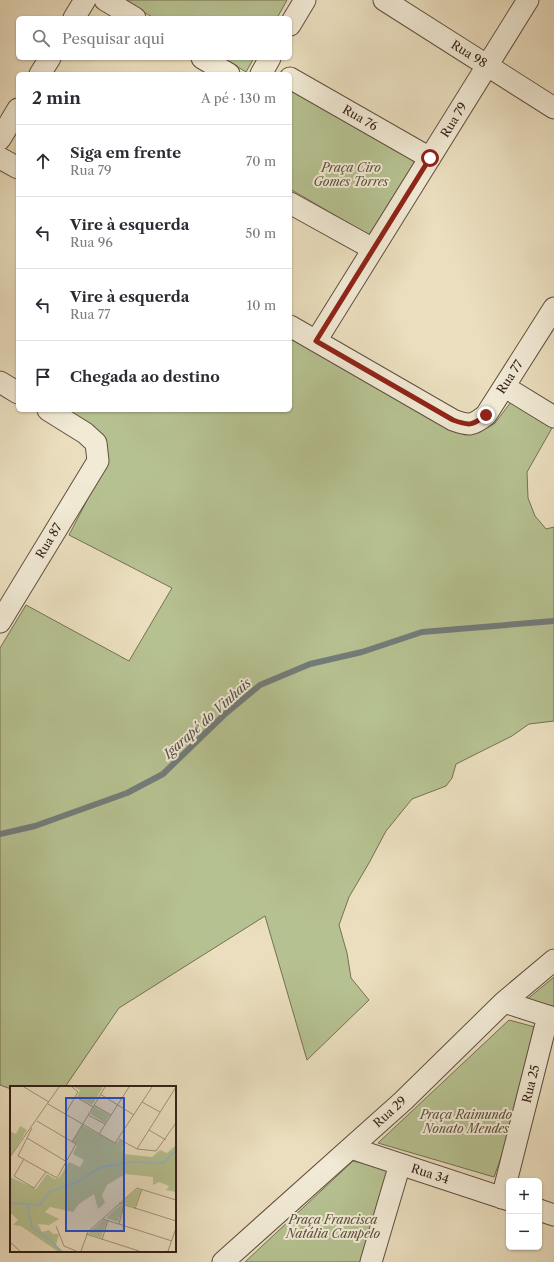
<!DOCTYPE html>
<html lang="pt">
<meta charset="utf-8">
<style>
:root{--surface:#fff;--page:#f7f7f7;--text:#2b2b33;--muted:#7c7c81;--line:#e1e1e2}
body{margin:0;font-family:"Libre Caslon Text",serif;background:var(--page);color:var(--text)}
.controls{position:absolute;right:12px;bottom:12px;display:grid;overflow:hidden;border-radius:6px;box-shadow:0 1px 3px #0004}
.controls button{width:36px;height:36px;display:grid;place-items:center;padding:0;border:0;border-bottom:1px solid var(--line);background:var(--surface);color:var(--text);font:20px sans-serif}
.stop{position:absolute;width:12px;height:12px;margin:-9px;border:3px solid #8f2418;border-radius:50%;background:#fff}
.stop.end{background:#8f2418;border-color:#fff;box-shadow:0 1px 4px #0008}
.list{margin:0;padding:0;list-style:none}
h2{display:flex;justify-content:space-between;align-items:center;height:52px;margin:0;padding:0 16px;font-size:17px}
h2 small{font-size:13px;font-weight:400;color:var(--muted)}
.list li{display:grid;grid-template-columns:26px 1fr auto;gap:12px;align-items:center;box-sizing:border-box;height:72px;padding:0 16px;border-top:1px solid var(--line)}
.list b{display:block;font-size:15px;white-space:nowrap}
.list p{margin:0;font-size:13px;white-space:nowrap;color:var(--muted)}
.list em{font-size:13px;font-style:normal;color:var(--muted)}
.icon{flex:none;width:22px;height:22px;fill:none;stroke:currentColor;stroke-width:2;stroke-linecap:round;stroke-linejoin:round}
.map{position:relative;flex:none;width:554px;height:1262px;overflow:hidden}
.search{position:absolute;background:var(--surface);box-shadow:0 1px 3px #0004;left:16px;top:16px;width:276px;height:44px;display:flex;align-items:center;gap:10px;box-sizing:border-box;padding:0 14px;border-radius:6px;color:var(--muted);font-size:15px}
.panel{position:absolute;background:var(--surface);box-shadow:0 1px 3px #0004;left:16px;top:72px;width:276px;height:340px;border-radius:6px}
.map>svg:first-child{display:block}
.green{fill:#b6c191;stroke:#767054}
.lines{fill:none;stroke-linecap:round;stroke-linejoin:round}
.stream{stroke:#737c7a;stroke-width:6}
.street-casing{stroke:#624f40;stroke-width:23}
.street{stroke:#f1ead5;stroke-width:21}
.route{stroke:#8f2418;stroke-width:5}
.labels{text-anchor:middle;stroke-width:4;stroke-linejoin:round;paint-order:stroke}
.street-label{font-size:12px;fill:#351f16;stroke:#f1ead5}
.park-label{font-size:12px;font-style:italic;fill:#5c503b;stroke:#f1ead5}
.water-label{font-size:13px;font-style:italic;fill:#544e48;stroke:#f1ead5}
.inset-river{fill:none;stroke:#9cbabc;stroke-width:2}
.inset-road{fill:none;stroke:#a2927b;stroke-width:1}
.view{fill:#1d4ed8;fill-opacity:0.15;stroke:#1d4ed8;stroke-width:2}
.inset-edge{fill:none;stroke:#351f16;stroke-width:2}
</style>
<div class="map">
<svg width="554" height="1262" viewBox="0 0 554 1262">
<rect width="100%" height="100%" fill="#eadebe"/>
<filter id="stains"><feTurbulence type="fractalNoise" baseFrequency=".005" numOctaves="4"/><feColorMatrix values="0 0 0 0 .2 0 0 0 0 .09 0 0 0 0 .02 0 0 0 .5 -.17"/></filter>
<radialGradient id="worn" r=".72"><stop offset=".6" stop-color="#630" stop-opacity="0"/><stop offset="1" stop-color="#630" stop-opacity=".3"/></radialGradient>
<path class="green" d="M 123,0 L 287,0 L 277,18 L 154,18 Z
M 223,58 L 254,58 L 246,72 Z
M 290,90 L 415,161 L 369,235 L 290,189 Z
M 290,336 L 462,433 L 480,432 L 495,423 L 514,398 L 552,428 L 527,472 L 528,498 L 535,516 L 546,529 L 554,527 L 554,721 L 529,724 L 512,736 L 456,764 L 452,778 L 446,786 L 412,799 L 386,831 L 369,863 L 349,897 L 339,925 L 347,953 L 351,978 L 369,1000 L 307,1060 L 265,916 L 119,1008 L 65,1087 L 11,1087 L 11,1089 L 0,1085 L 0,648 L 26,605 L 129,661 L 172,588 L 69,535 L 107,462 L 106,440 L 94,429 L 70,413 L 72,410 L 290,410 Z
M 554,977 L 554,1010 L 525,1001 Z
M 509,1020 L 546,1030 L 494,1177 L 378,1143 Z
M 353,1161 L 390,1169 L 360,1262 L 245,1262 Z"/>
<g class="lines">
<path class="stream" d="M 0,834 L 35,826 L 127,793 L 163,774 L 224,715 L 260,685 L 310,664 L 362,652 L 422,632 L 554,621"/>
<g class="street-casing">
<path id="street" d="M 105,0 L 135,18
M 384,0 L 554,108
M 74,18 L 85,0
M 290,25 L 305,0
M 202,58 L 229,74
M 40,74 L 50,58
M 261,74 L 270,58
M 290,78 L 430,158
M 0,139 L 18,109
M 0,158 L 18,168
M 290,203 L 373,249
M 290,326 L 453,420 C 469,426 472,426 486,415 L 554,308
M 316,341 L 528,0
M 0,382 L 18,393
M 505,387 L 554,417
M 0,622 L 98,461 L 96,443 L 85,433 L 48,410
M 504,1002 L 554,1018
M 351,1148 L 509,1200
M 502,1198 L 548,1016
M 539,1210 L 554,1215
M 223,1262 L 403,1101 L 504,1002 L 554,960
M 371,1262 L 400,1164"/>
</g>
<use href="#street" class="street"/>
</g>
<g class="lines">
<path class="route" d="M 430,158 L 316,341 L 453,420 C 469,426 472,426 486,415"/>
</g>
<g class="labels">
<g class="street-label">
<text transform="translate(469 54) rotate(32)" y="4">Rua 98</text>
<text transform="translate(360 118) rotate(30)" y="4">Rua 76</text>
<text transform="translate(454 120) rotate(-58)" y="4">Rua 79</text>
<text transform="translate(510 377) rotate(-57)" y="4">Rua 77</text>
<text transform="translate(49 541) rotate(-59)" y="4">Rua 87</text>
<text transform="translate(531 1084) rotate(-76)" y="4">Rua 25</text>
<text transform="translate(390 1112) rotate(-42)" y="4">Rua 29</text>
<text transform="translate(430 1174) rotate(18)" y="4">Rua 34</text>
</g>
<g class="park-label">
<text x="351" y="172">Praça Ciro<tspan x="351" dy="14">Gomes Torres</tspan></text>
<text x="466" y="1119">Praça Raimundo<tspan x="466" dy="14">Nonato Mendes</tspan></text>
<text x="333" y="1224">Praça Francisca<tspan x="333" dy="14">Natália Campelo</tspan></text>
</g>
<g class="water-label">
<text transform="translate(207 718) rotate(-42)" y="5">Igarapé do Vinhais</text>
</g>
</g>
<g transform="translate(10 1086)">
<rect width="166" height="166" fill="#eadebe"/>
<path d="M 64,1 L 93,1 L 82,19 L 67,11 L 70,4 ZM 84,20 L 100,29 L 95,37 L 80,28 ZM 72,39 L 105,57 L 110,54 L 114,57 L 112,62 L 114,68 L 142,71 L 150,64 L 157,67 L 166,59 L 166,106 L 156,104 L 159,100 L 149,96 L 143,99 L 143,91 L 115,88 L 97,99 L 92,109 L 95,117 L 88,123 L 84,108 L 69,118 L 63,126 L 40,121 L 35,126 L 49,133 L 39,139 L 28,138 L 32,146 L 39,144 L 43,148 L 49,148 L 46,159 L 53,165 L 47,165 L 11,140 L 3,139 L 8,134 L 2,128 L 0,129 L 0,91 L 26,103 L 37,88 L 45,93 L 49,92 L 59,76 L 70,81 L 74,74 L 63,68 L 67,60 L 63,55 ZM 10,40 L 17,44 L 0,71 L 0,45 L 6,48 ZM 127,103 L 131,104 L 125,121 L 111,117 ZM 110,119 L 114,120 L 108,136 L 96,132 ZM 93,134 L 97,135 L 91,152 L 78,148 Z" fill="#b6c191"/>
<path class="inset-river" d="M 0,117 L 30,119 L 39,106 L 69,95 L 89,82 L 119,76 L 153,77 L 166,65M 17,118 L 22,141 L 41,155 L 50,165"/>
<path class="inset-road" d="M 14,1 L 39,16M 90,8 L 124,29M 66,11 L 83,21M 132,16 L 150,26M 38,18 L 105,57 L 142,1M 84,19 L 101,29M 55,28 L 68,6 L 62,1M 78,29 L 95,38M 22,42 L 8,70 L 47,92 L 66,58 L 27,35M 139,44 L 156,54M 89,48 L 119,1M 17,52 L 57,76M 109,53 L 127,63 L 146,65 L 166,37M 62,56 L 95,1M 127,63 L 166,1M 0,71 L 49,1M 14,73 L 4,90 L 24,102 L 36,86M 109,117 L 166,135M 125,123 L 132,103M 93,133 L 162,155M 109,138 L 114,119M 46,140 L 54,160 L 66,165M 76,148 L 129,165M 92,154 L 98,134M 0,156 L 10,165M 71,165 L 78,146 L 127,102 L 166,114M 158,165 L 166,142"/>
<path class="view" d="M 56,12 L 114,12 L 114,145 L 56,145 Z"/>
<rect width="166" height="166" class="inset-edge"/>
</g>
<rect width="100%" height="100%" filter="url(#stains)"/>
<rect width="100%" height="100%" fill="url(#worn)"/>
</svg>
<div class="controls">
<button>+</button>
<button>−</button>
</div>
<div class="stop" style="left:430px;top:158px"></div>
<div class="stop end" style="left:486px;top:415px"></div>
<div class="search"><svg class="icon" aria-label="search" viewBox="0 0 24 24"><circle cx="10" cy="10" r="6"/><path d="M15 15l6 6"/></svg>Pesquisar aqui</div>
<section class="panel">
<h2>2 min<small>A pé · 130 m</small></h2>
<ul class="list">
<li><svg class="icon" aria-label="ahead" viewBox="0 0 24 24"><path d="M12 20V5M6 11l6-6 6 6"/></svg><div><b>Siga em frente</b><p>Rua 79</p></div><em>70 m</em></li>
<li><svg class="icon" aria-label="left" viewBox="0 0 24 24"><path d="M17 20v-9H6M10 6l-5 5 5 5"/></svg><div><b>Vire à esquerda</b><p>Rua 96</p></div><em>50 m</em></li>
<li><svg class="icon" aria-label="left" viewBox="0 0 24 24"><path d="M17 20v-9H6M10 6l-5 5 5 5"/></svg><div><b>Vire à esquerda</b><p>Rua 77</p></div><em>10 m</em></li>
<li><svg class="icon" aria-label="arrive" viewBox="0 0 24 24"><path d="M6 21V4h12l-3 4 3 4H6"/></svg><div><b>Chegada ao destino</b></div></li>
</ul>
</section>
</div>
